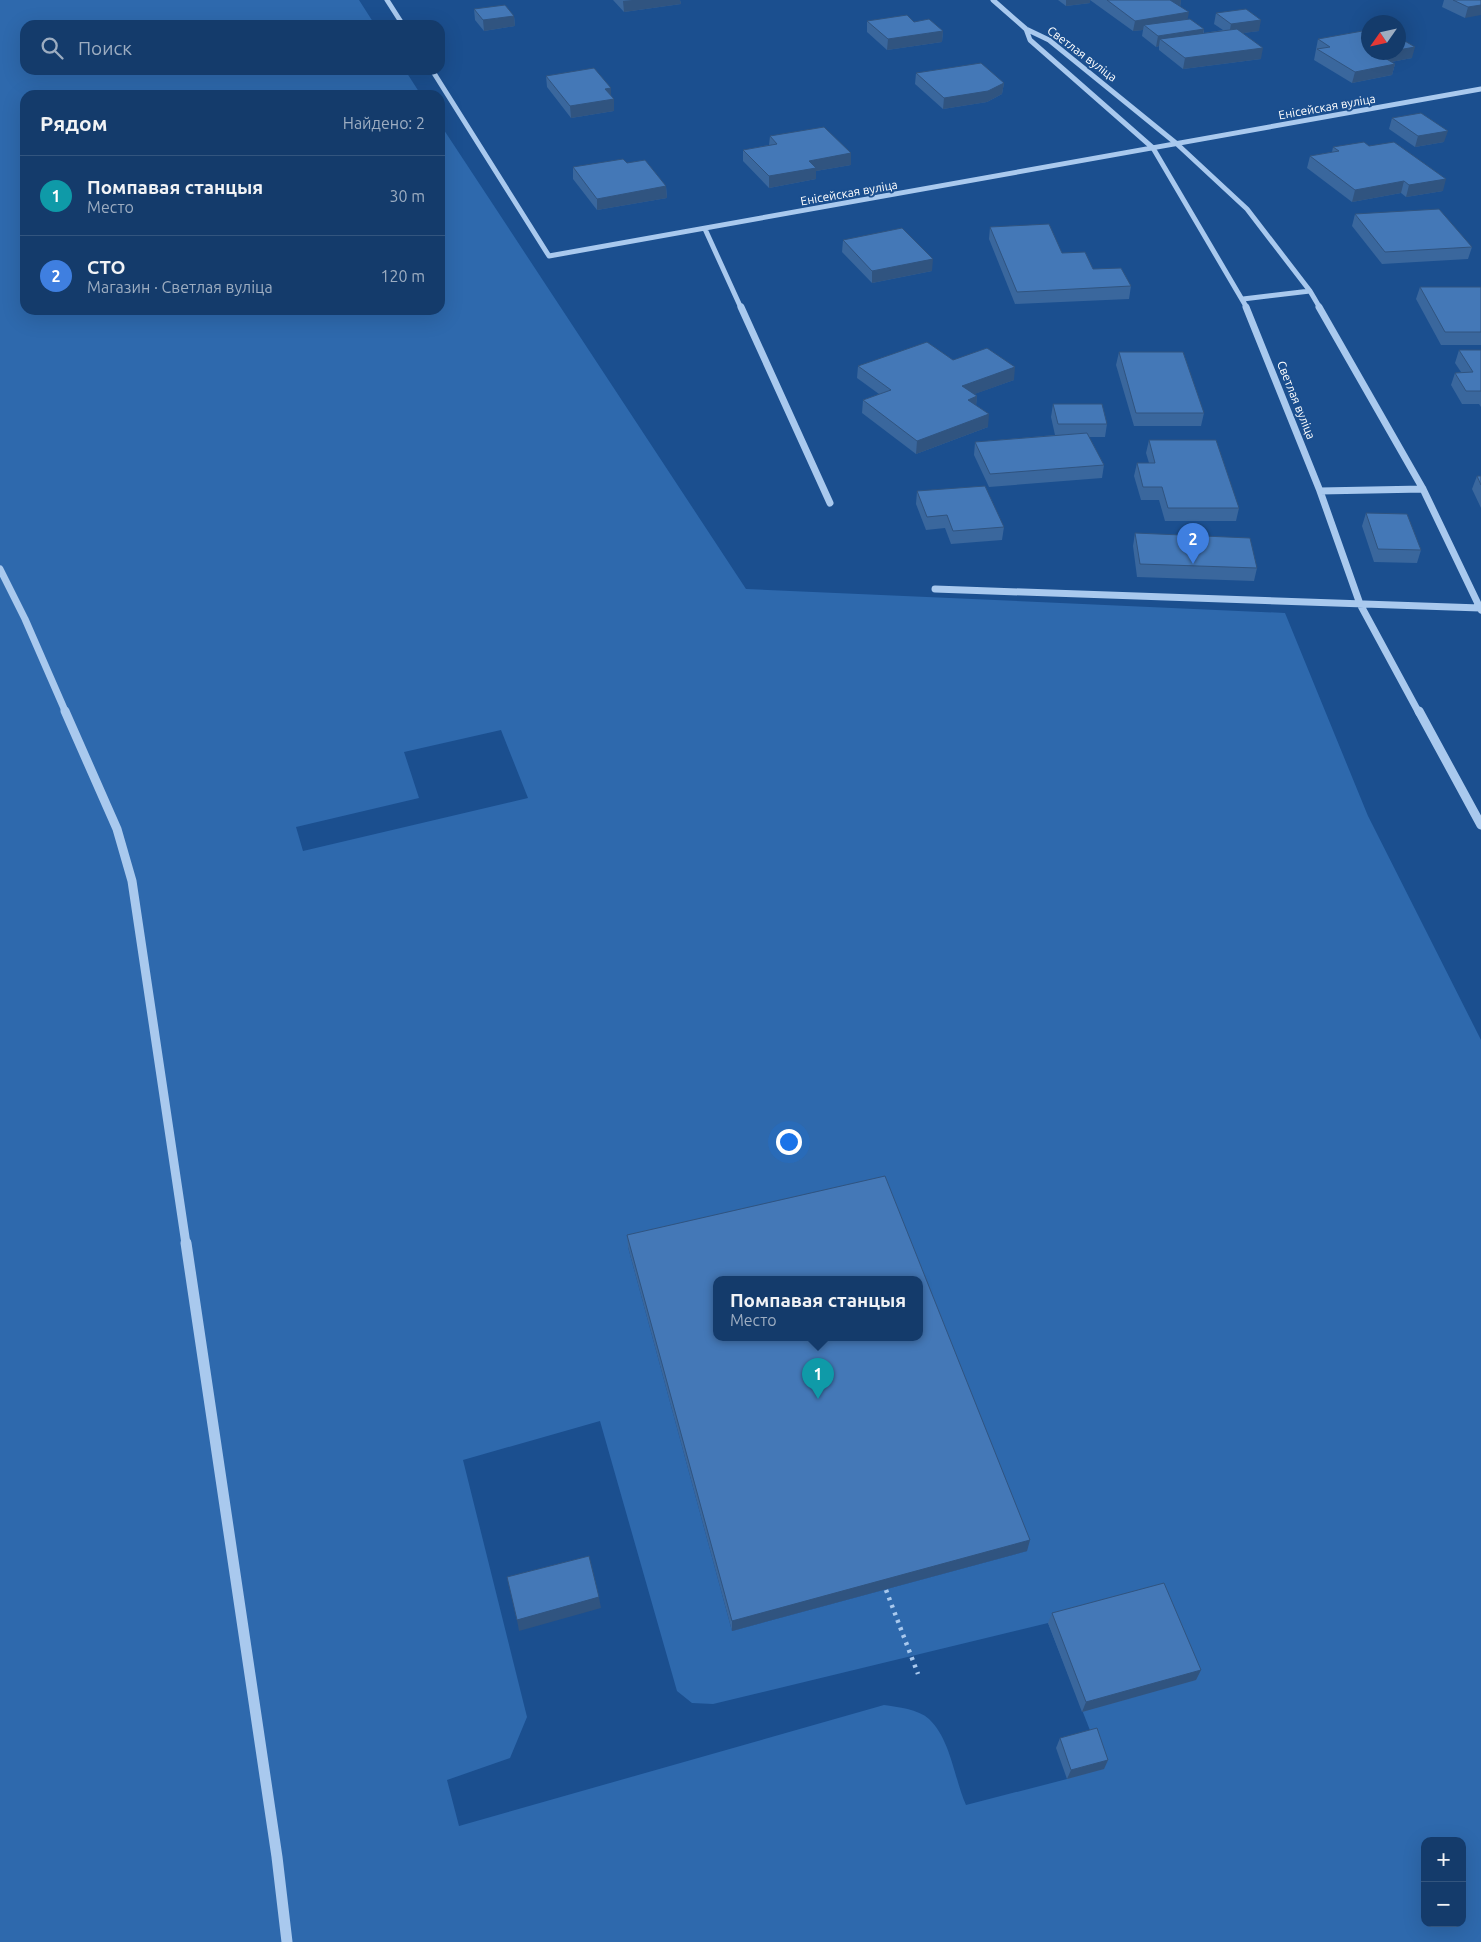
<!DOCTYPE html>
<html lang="ru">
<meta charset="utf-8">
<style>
:root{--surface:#143b6b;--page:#214673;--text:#f1f3f6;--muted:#9dadc1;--line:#33557e;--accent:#ffd166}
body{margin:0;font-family:Ubuntu,sans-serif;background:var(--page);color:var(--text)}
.controls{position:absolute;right:15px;bottom:15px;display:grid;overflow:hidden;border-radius:10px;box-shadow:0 5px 20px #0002}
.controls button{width:45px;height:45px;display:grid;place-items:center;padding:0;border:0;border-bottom:1px solid var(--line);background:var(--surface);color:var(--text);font:25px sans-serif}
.compass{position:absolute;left:1361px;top:15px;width:45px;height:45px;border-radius:50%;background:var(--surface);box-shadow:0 5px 20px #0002;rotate:236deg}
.you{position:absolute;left:788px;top:1141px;width:18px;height:18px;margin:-12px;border:4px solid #fff;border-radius:50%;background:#1a73e8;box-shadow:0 0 0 8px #1a73e833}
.badge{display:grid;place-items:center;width:32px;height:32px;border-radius:50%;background:var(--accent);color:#fff;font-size:16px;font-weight:700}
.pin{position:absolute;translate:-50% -41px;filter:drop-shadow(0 1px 2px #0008)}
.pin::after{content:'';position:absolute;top:26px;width:18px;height:15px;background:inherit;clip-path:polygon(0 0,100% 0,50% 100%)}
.popup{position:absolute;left:713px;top:1276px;width:210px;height:65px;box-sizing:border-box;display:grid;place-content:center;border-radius:10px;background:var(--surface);filter:drop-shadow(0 1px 4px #0005);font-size:16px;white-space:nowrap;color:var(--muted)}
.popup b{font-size:19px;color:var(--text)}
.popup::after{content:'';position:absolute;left:50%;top:100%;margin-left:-10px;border:10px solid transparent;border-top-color:var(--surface)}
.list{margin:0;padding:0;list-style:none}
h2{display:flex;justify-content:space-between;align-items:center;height:65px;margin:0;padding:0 20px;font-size:21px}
h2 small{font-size:16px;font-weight:400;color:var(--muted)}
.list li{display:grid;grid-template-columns:32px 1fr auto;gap:15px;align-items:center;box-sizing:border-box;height:80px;padding:0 20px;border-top:1px solid var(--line)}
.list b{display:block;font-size:19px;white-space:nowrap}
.list p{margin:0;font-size:16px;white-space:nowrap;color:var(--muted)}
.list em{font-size:16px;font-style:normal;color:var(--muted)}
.icon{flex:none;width:28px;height:28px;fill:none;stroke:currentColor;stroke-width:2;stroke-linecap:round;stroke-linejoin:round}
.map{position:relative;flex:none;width:1481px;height:1942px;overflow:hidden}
.search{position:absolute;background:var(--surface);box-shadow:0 5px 20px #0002;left:20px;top:20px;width:425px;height:55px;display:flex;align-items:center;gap:12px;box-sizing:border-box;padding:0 18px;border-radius:15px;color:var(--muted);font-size:19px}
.panel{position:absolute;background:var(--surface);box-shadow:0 5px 20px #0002;left:20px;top:90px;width:425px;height:225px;border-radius:15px}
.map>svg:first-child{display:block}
.green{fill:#2e69ad;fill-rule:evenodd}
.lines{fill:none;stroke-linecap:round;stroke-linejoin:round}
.path{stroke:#a9c9ee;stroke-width:4.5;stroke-dasharray:3 5;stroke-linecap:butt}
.minor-far3{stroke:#a9c9ee;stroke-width:5}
.minor-far2{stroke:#a9c9ee;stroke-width:7}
.minor-far1{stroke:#a9c9ee;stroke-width:9}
.minor{stroke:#a9c9ee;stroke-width:11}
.wall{fill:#3a679d}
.shaded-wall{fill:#305480}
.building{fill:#4478b7;stroke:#305480;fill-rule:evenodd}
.labels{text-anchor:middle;stroke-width:4;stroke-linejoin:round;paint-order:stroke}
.far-street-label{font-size:12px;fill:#fff;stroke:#1b4f8f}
</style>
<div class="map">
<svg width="1481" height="1942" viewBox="0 0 1481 1942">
<rect width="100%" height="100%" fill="#1b4f8f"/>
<path class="green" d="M 0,0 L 359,0 L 375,25 L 25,25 L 25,70 L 405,70 L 421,95 L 25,95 L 25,310 L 440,310 L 440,124 L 746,589 L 1285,613 L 1368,816 L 1481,1040 L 1481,1942 L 0,1942 ZM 501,730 L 528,798 L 303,851 L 296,827 L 419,798 L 404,752 ZM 883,1189 L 1027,1551 L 732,1631 L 628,1247 ZM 600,1421 L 677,1691 L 692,1703 L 713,1704 L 1048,1623 L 1093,1738 L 1067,1779 L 966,1805 C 954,1778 951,1740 929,1719 C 918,1709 898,1707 884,1705 L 459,1826 L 447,1780 L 510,1758 L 527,1717 L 463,1460 ZM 1425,1841 L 1462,1841 L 1462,1923 L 1425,1923 Z"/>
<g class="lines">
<path class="path" d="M 886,1590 L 918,1674"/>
<path class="minor-far3" d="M 387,0 L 403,25
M 993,0 L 1026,29 L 1049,40 L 1177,144 L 1247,209 L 1310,291 L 1320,308
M 1026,29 L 1030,40 L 1153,148 L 1247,308
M 432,70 L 549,256 L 1481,89
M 705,229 L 741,308
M 1243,299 L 1310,291"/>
<path class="minor-far2" d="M 741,307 L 830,503
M 1246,307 L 1320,491 L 1360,604 L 1419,713
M 1319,307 L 1423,489 L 1481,610
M 1320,491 L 1423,489
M 0,569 L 25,619 L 66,713
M 935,589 L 1480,608"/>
<path class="minor-far1" d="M 65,711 L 117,829 L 132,881 L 186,1244
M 1419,711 L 1481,825"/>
<path class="minor" d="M 186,1243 L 277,1857 L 287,1942"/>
</g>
<path class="wall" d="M 613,0 L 680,0 L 681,4 L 624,12 Z
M 1058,0 L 1181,0 L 1180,7 L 1187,19 L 1204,29 L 1204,33 L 1223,30 L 1214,24 L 1216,13 L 1259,31 L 1243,33 L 1261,59 L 1183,69 L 1159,50 L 1159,46 L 1156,47 L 1142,36 L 1143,30 L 1133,31 L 1090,0 L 1090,3 L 1066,6 Z
M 1444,0 L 1481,0 L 1465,18 L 1442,7 Z
M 474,9 L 514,16 L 515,26 L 484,31 L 475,20 Z
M 867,21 L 914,22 L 943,31 L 942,42 L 887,50 L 867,32 Z
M 1318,39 L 1412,58 L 1391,62 L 1395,64 L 1392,75 L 1352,83 L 1314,60 Z
M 916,73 L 1004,83 L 1002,94 L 987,102 L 943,109 L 915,84 Z
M 546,76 L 611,96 L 614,99 L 614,111 L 571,118 L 547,87 Z
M 1392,118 L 1444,142 L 1415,147 L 1389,129 Z
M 770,136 L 851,165 L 816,171 L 816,179 L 769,188 L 743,161 L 743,150 L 769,145 Z
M 1369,146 L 1443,191 L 1406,197 L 1401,193 L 1352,202 L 1307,168 L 1310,156 L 1332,152 L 1333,147 Z
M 573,167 L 666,186 L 667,198 L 597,210 L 573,179 Z
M 1355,214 L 1472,247 L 1468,259 L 1382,264 L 1352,226 Z
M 990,227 L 1093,269 L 1131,286 L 1129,299 L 1015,304 L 989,239 Z
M 843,240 L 932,271 L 872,283 L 842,252 Z
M 1420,287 L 1481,287 L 1481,345 L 1441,345 L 1416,299 Z
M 1459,350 L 1481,350 L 1481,407 L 1479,404 L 1462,404 L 1451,385 L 1455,373 L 1461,372 L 1455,363 Z
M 1119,352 L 1204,413 L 1201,426 L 1134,426 L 1116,365 Z
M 953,360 L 1014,380 L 974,394 L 977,396 L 976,405 L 988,427 L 916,454 L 862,413 L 863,400 L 879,394 L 857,378 L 858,366 Z
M 1053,404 L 1107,424 L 1105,437 L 1089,437 L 1104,465 L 1102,478 L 989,487 L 974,455 L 975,442 L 1055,435 L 1051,417 Z
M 1149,440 L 1239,508 L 1236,521 L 1165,521 L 1159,500 L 1141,500 L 1134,476 L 1137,463 L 1149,463 L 1146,453 Z
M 1477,476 L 1481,476 L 1481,508 L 1472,489 Z
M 917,491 L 1004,527 L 1002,540 L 951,544 L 945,528 L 926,530 L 916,504 Z
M 1366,513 L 1421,550 L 1417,563 L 1374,562 L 1362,526 Z
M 1135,533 L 1257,568 L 1254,581 L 1137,577 L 1133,546 Z
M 627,1235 L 1030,1540 L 1027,1551 L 732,1631 L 628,1247 Z
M 1052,1613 L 1201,1670 L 1196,1680 L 1082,1712 L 1048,1623 Z
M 1060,1738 L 1108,1760 L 1104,1769 L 1067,1779 L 1056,1748 Z"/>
<path class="shaded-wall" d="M 632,0 L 680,0 L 681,4 L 624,12 L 623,1 Z
M 1066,0 L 1090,0 L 1090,3 L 1066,6 Z
M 1167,0 L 1181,0 L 1180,7 Z
M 1481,5 L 1481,15 L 1465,18 L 1468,7 Z
M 1189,12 L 1187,23 L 1144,25 L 1143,30 L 1133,31 L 1135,21 Z
M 514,16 L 515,26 L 484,31 L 483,20 Z
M 1261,20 L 1259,31 L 1229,35 L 1231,24 Z
M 1204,29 L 1202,40 L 1160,39 L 1159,46 L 1156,47 L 1158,36 Z
M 943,31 L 942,42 L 887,50 L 888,39 Z
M 1415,47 L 1412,58 L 1375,65 L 1378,54 L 1385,52 L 1398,52 L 1398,50 Z
M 1263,48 L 1261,59 L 1183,69 L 1185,58 Z
M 1395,64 L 1392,75 L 1352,83 L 1355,72 Z
M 1004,83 L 1002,94 L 987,102 L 943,109 L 944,98 Z
M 611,88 L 611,99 L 605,89 Z
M 614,99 L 614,111 L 571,118 L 570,106 Z
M 1448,131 L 1444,142 L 1415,147 L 1418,136 Z
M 851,153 L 851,165 L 816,171 L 816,179 L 769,188 L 769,176 L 809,161 Z
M 1446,179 L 1443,191 L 1406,197 L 1409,185 Z
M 1404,181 L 1401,193 L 1352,202 L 1355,190 Z
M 666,186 L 667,198 L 597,210 L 597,199 Z
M 933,259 L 932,271 L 872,283 L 872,271 Z
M 1015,367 L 1014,380 L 961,399 L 962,386 Z
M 977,396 L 976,409 L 968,400 Z
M 989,414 L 988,427 L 916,454 L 917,441 Z
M 1030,1540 L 1027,1551 L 732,1631 L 732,1621 Z
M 599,1597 L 601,1608 L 519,1631 L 517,1620 Z
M 1201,1670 L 1196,1680 L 1082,1712 L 1086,1702 Z
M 1108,1760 L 1104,1769 L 1067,1779 L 1071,1770 Z"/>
<path class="building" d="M 1107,0 L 1170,0 L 1189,12 L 1135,21 Z
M 1453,0 L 1481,0 L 1481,5 L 1468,7 Z
M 505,5 L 514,16 L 483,20 L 474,9 Z
M 1246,9 L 1261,20 L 1231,24 L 1216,13 Z
M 907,15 L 914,22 L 929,19 L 943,31 L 888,39 L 867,21 Z
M 1190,19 L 1204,29 L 1158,36 L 1144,25 Z
M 1237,29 L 1263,48 L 1185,58 L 1160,39 Z
M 1368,30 L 1368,52 L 1385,52 L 1378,54 L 1395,64 L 1355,72 L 1317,49 L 1330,47 L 1318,39 Z
M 1398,37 L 1415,47 L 1398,50 Z
M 981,63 L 1004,83 L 988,91 L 944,98 L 916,73 Z
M 594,68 L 611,88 L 605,89 L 614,99 L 570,106 L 546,76 Z
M 1421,113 L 1448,131 L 1418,136 L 1392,118 Z
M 824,127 L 851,153 L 809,161 L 816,168 L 769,176 L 743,150 L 777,144 L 770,136 Z
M 1364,142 L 1369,146 L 1394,142 L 1446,179 L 1409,185 L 1404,181 L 1355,190 L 1310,156 L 1339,151 L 1333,147 Z
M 623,159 L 627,163 L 645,160 L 666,186 L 597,199 L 573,167 Z
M 1439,209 L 1472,247 L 1385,252 L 1355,214 Z
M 1049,224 L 1062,253 L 1085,252 L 1093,269 L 1121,268 L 1131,286 L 1017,292 L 990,227 Z
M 902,228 L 933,259 L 872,271 L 843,240 Z
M 1420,287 L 1481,287 L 1481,332 L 1445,332 Z
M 927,342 L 953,360 L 987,348 L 1015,367 L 962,386 L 977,396 L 968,400 L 989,414 L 917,441 L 863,400 L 891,390 L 858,366 Z
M 1459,350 L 1481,350 L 1481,391 L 1466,391 L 1455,373 L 1473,372 Z
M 1119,352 L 1183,352 L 1204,413 L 1136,413 Z
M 1053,404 L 1102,404 L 1107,424 L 1058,424 Z
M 1087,433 L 1104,465 L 990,474 L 975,442 Z
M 1149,440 L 1216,440 L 1239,508 L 1168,508 L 1162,487 L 1143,487 L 1137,463 L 1155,463 Z
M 1477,476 L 1481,476 L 1481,485 Z
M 985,486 L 1004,527 L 953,531 L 947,515 L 927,517 L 917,491 Z
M 1366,513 L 1407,514 L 1421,550 L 1378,549 Z
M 1135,533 L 1250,538 L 1257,568 L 1140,564 Z
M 885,1176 L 1030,1540 L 732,1621 L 627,1235 ZM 717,1280 L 919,1280 L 919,1338 L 717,1338 Z
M 589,1556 L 599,1597 L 517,1620 L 507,1577 Z
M 1164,1583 L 1201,1670 L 1086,1702 L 1052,1613 Z
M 1097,1728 L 1108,1760 L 1071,1770 L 1060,1738 Z"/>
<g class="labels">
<g class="far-street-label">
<text transform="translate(1082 54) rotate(37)" y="4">Светлая вуліца</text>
<text transform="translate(1327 107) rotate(-10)" y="4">Енісейская вуліца</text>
<text transform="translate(849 193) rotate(-10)" y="4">Енісейская вуліца</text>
<text transform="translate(1296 400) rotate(68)" y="4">Светлая вуліца</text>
</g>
</g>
</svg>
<div class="controls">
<button>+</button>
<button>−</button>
</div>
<svg class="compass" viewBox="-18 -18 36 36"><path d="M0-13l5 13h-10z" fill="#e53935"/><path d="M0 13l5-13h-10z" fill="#9dadc1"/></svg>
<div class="you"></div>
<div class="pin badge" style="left:818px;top:1399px;background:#0f9aa8">1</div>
<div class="popup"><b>Помпавая станцыя</b>Место</div>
<div class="pin badge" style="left:1193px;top:564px;background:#3f7fe0">2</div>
<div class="search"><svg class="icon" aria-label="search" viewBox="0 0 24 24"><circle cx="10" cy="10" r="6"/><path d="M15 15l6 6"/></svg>Поиск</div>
<section class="panel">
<h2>Рядом<small>Найдено: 2</small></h2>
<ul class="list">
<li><span class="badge" style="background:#0f9aa8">1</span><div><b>Помпавая станцыя</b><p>Место</p></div><em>30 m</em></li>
<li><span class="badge" style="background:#3f7fe0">2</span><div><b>СТО</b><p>Магазин · Светлая вуліца</p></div><em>120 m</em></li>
</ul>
</section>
</div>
